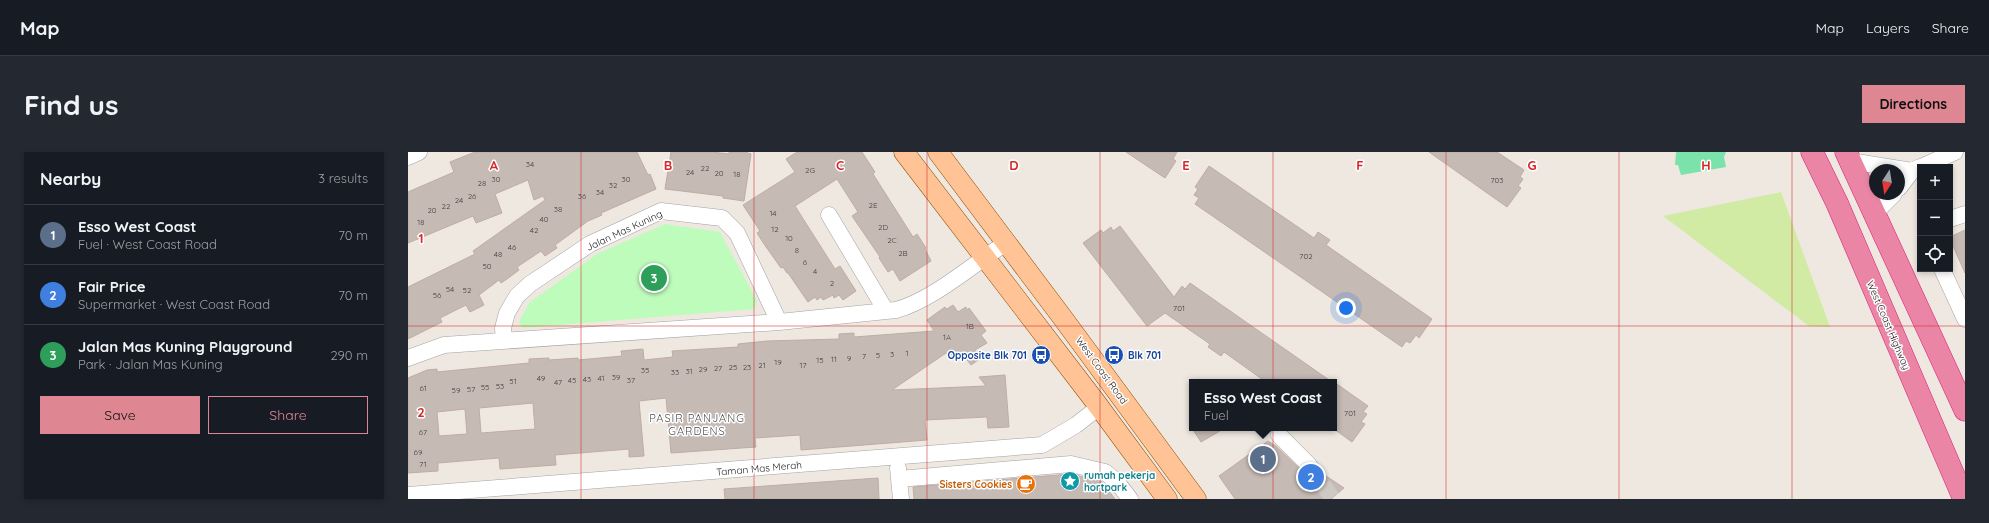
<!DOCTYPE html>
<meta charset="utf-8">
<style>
:root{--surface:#171b24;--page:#242831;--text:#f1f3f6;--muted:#9ea1a6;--line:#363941;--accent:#df8693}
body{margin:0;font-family:Quicksand,sans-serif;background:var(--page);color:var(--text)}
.controls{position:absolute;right:12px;top:12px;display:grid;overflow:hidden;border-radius:0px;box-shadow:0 2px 6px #0003}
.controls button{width:36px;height:36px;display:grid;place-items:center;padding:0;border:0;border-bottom:1px solid var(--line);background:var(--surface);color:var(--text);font:20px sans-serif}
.compass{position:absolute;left:1461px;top:12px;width:36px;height:36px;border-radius:50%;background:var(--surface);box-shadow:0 2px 6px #0003;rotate:192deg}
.you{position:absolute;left:938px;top:156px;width:14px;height:14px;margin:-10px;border:3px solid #fff;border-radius:50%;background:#1a73e8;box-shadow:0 0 0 6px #1a73e833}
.badge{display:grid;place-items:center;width:26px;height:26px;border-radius:50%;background:var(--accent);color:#fff;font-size:13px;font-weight:700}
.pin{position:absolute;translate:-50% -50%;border:2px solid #fff;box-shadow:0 1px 4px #0006}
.popup{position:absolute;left:781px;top:227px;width:148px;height:52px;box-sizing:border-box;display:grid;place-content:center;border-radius:0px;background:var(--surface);filter:drop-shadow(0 1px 3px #0005);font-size:13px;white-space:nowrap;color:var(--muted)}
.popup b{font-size:15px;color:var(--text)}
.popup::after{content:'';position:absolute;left:50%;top:100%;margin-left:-8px;border:8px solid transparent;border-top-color:var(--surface)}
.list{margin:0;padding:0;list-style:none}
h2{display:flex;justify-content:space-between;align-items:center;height:52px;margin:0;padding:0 16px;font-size:17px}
h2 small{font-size:13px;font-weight:400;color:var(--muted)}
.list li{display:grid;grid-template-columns:26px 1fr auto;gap:12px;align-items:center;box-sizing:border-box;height:60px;padding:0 16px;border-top:1px solid var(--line)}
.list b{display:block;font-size:15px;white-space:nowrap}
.list p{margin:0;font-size:13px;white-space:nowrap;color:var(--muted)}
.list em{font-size:13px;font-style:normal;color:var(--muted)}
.actions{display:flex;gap:8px;padding:12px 16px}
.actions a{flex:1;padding:9px 0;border:1px solid var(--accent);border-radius:0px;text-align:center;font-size:14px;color:var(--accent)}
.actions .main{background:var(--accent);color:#111}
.icon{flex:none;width:22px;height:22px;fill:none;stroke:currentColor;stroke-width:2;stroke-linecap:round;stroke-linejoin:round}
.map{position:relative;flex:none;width:1557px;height:347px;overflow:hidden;border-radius:0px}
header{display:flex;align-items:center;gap:24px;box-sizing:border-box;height:56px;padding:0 20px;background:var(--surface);border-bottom:1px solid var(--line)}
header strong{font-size:19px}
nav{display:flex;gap:22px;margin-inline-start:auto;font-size:14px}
.intro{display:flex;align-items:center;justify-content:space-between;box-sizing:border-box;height:96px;padding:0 24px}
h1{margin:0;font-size:28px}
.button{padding:10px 18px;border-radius:0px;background:var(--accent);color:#111;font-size:14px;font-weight:700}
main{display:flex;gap:24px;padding:0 24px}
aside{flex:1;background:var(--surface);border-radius:0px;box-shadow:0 2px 6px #0003}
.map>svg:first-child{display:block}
.grass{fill:#d1eba4}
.park{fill:#befcbb}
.pitch{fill:#7be2ac}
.building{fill:#c6bab5;stroke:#c0aca3;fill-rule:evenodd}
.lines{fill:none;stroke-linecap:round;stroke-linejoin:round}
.minor-tunnel{stroke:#cec9c3;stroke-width:16;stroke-dasharray:16 8;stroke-linecap:butt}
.minor-casing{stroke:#a3a3a3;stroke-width:17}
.major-casing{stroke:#955000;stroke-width:21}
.highway-casing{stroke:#df1c79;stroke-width:23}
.minor{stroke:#fff;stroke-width:16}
.major{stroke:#ffc396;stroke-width:20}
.highway{stroke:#ea85a5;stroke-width:22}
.grid{fill:none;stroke:#d62828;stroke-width:1;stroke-opacity:0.55}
.labels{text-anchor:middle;stroke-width:3;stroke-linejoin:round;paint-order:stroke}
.number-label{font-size:8px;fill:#464442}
.street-label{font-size:10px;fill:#1c1c1c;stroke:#fff}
.transit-label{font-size:10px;font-weight:bold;fill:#164399;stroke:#fff;text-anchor:end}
.culture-label{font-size:10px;font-weight:bold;fill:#0d838f;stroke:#fff;text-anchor:start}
.food-label{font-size:10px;font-weight:bold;fill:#c56008;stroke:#fff;text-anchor:end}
.neighbourhood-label{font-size:11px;letter-spacing:1px;fill:#4f4f4f;stroke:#fff}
.grid-label{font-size:13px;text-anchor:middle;font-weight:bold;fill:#d62828;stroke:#fff;stroke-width:3;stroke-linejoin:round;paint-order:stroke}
</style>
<header>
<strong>Map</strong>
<nav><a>Map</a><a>Layers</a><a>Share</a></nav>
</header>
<div class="intro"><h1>Find us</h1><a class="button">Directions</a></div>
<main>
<aside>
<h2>Nearby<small>3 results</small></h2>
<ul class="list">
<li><span class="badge" style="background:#5c6f8a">1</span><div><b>Esso West Coast</b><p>Fuel · West Coast Road</p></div><em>70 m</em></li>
<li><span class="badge" style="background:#3f7fe0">2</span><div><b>Fair Price</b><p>Supermarket · West Coast Road</p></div><em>70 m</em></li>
<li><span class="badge" style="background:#2e9e5b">3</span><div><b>Jalan Mas Kuning Playground</b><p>Park · Jalan Mas Kuning</p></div><em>290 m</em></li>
</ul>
<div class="actions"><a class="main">Save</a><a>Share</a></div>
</aside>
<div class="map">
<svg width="1557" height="347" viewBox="0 0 1557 347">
<rect width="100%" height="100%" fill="#eee8e1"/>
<path class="grass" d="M 1373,40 L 1422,175 L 1401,174 L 1255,64 Z"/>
<path class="park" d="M 257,72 L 312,80 L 349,149 L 346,157 L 115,176 L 111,170 L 121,151 L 189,102 Z"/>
<path class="pitch" d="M 1268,0 L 1318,0 L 1316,5 L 1318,15 L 1273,23 L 1270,13 L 1267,13 Z"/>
<path class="building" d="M 67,0 L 229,0 L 240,23 L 242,22 L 248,37 L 193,61 L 194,63 L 180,69 L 147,93 L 149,96 L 137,104 L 133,99 L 109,115 L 111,118 L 99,127 L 93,131 L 91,128 L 71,143 L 76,153 L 62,160 L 58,153 L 32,166 L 34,170 L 0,187 L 0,135 L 67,102 L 65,99 L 137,48 L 135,44 L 126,48 L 120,28 L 87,42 L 94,61 L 68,71 L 65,64 L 0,91 L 0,40 L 46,20 L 42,10 Z
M 263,0 L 304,0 L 321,2 L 321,0 L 337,0 L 343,2 L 336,49 L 315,46 L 315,44 L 257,37 Z
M 389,0 L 454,0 L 467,20 L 465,22 L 505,85 L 509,82 L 518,96 L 517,97 L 523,109 L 492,129 L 485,117 L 480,120 L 471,106 L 472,105 L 444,64 L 450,60 L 429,27 L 387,54 L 427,117 L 432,114 L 448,139 L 435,148 L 431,143 L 426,146 L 425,143 L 415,148 L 413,145 L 409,148 L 407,145 L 400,150 L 380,121 L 379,121 L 375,115 L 373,116 L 356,92 L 349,81 L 352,79 L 335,53 L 387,20 L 378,7 Z
M 718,0 L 769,0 L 765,7 L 768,9 L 757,26 Z
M 1021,0 L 1089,0 L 1116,18 L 1112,25 L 1115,27 L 1110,34 L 1113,36 L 1099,55 Z
M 801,14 L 906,86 L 910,80 L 922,88 L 918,93 L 1024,167 L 1011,186 L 1008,183 L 1002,191 L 998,189 L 994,195 L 787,52 L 791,46 L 786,43 L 790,37 L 787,35 Z
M 712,74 L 766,145 L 774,134 L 777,137 L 782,131 L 924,230 L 858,230 L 816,200 L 813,204 L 800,195 L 802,192 L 757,161 L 739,174 L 675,91 L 693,78 L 695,81 L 703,75 L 705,79 Z
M 1557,78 L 1557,121 L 1542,87 L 1542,85 Z
M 545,153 L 550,160 L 558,155 L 559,158 L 561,156 L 578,179 L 573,183 L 579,191 L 567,198 L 573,206 L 563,213 L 553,200 L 551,202 L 549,199 L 540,205 L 538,201 L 484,238 L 578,234 L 571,225 L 597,223 L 601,275 L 580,276 L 579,265 L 517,268 L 519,288 L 393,298 L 392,283 L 347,286 L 348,295 L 263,301 L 258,246 L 231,249 L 236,304 L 221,305 L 221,297 L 147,303 L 148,313 L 92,317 L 91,306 L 30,311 L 30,319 L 0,321 L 0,226 L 19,218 L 29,217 L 29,220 L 121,211 L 121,207 L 141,206 L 141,208 L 170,206 L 170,208 L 214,204 L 213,199 L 235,197 L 236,208 L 265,205 L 264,199 L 330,195 L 330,192 L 359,189 L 431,187 L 431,182 L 446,181 L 446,185 L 526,179 L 519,168 L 537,155 L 539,157 ZM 125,251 L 127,277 L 73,281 L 71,256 ZM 57,257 L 59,282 L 31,284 L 29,260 Z
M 926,230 L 960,254 L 955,260 L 959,262 L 953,270 L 957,272 L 944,290 L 926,277 Z
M 784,276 L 817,276 L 793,290 Z
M 860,289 L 868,294 L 895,320 L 903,322 L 909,318 L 936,336 L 923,347 L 827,347 L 811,324 Z
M 662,322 L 693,329 L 707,347 L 506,347 L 505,335 Z
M 470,326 L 471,347 L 317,347 L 316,337 Z"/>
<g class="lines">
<path class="minor-tunnel" d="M 901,313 L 925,347"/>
<g class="minor-casing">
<path id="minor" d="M 0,5 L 11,0
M 1442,9 L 1504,19
M 1513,15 L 1547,0
M 1491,36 L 1504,19 L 1512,15
M 1466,62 L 1486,42
M 421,63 L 478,159
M 1542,67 L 1557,62
M 1534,117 L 1557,167
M 96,189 L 95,176 L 99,161 L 109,144 L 122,132 L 182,92 L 253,59 L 314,66 L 329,81 L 371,170
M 0,206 L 36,193 L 371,170 L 488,158 C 525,148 565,112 598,91
M 871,283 L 901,313
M 490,316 L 493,347
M 491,327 L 663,312 L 697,320 L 709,330 L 722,347
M 0,343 L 634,293 L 668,273 L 691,255"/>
</g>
<g class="major-casing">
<path id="major" d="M 496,0 L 686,248 L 759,347
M 530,0 L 654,165 L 788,347"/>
</g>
<g class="highway-casing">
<path id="highway" d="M 1404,0 L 1429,51 L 1556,347
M 1438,0 L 1557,258"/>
</g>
<use href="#minor" class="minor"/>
<use href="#major" class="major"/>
<use href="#highway" class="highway"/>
</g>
<path class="grid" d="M 173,0 L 173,347M 346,0 L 346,347M 519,0 L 519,347M 692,0 L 692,347M 865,0 L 865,347M 1038,0 L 1038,347M 1211,0 L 1211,347M 1384,0 L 1384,347M 0,174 L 1557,174"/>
<defs>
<g id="bus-disc" transform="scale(1)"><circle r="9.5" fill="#1a4fb4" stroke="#fff"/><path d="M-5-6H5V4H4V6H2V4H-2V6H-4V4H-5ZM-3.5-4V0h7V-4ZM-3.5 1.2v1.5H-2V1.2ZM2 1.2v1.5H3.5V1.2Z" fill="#fff"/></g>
<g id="sight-disc" transform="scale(1)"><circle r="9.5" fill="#0f9aa8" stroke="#fff"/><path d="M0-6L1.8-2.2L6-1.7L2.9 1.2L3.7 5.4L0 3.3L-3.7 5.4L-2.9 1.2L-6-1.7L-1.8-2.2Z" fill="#fff"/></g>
<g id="cafe-disc" transform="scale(1)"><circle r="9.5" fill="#e8710a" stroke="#fff"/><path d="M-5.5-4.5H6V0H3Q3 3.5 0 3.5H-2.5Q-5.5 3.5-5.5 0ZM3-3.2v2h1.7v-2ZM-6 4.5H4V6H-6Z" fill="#fff"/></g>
</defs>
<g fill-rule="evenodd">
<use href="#bus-disc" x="633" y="203"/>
<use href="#bus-disc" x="706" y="203"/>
<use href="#sight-disc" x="662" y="329"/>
<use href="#cafe-disc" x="618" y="332"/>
</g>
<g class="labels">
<g class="number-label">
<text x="122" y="15">34</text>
<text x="297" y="19">22</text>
<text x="402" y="21">2G</text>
<text x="282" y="23">24</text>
<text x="311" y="24">20</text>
<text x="329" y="25">18</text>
<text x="88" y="30">30</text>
<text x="218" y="30">30</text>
<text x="1089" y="31">703</text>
<text x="74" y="34">28</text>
<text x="205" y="36">32</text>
<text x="192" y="43">34</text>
<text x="64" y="47">26</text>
<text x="174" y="47">36</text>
<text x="51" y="51">24</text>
<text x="465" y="56">2E</text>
<text x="38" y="57">22</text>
<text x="150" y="60">38</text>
<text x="24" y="61">20</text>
<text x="365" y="64">14</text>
<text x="136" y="70">40</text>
<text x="13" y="73">18</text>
<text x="475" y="78">2D</text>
<text x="367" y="80">12</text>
<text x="126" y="81">42</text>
<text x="381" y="89">10</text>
<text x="484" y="91">2C</text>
<text x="104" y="98">46</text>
<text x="389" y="101">8</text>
<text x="495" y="104">2B</text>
<text x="90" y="105">48</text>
<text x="898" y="107">702</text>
<text x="397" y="113">6</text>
<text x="79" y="117">50</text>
<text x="407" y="122">4</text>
<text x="424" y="134">2</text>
<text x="42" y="140">54</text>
<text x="59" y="141">52</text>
<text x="29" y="146">56</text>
<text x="771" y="159">701</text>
<text x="562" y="177">1B</text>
<text x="539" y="188">1A</text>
<text x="499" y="204">1</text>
<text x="484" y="205">3</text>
<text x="470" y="206">5</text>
<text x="456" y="207">7</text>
<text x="441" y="209">9</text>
<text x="426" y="210">11</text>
<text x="412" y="211">15</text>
<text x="370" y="213">19</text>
<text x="354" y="216">21</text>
<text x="395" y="216">17</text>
<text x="325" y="218">25</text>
<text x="339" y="218">23</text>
<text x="310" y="219">27</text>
<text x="295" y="220">29</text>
<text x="237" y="221">35</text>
<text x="281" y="222">31</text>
<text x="267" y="223">33</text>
<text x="208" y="228">39</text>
<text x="133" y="229">49</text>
<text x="193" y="229">41</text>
<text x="179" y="230">43</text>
<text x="164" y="231">45</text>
<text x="223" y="231">37</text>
<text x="105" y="232">51</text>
<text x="150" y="233">47</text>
<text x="92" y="237">53</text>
<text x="77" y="238">55</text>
<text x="15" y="239">61</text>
<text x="63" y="240">57</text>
<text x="48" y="241">59</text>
<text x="942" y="264">701</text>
<text x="15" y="283">67</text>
<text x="10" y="303">69</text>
<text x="15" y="315">71</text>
</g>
<g class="street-label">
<text transform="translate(216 78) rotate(-25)" y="4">Jalan Mas Kuning</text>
<text transform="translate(1481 173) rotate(67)" y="4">West Coast Highway</text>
<text transform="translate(694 218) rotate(54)" y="4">West Coast Road</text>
<text transform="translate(351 316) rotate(-5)" y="4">Taman Mas Merah</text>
</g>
<g class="transit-label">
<text x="619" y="207">Opposite Blk 701</text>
<text x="720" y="207" text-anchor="start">Blk 701</text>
</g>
<g class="culture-label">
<text x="676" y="327">rumah pekerja<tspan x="676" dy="12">hortpark</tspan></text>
</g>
<g class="food-label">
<text x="604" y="336">Sisters Cookies</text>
</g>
<g class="neighbourhood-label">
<text x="289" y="270">PASIR PANJANG<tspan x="289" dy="13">GARDENS</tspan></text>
</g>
</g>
<g class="grid-label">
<text x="86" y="18">A</text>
<text x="260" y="18">B</text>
<text x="432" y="18">C</text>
<text x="606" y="18">D</text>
<text x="778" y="18">E</text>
<text x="952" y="18">F</text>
<text x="1124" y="18">G</text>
<text x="1298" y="18">H</text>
<text x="13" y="91">1</text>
<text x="13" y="265">2</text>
</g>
</svg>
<div class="controls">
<button>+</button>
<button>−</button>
<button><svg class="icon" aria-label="locate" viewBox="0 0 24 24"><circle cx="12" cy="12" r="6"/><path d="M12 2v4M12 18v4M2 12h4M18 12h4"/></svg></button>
</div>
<svg class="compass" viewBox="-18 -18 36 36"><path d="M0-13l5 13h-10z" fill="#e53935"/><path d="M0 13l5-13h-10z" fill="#9ea1a6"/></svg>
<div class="you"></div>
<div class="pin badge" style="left:855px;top:307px;background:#5c6f8a">1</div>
<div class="popup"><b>Esso West Coast</b>Fuel</div>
<div class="pin badge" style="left:903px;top:325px;background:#3f7fe0">2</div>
<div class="pin badge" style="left:246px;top:126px;background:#2e9e5b">3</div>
</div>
</main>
